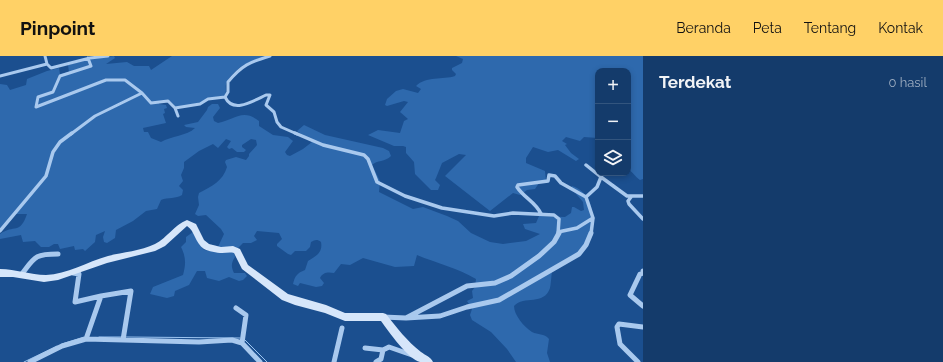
<!DOCTYPE html>
<html lang="id">
<meta charset="utf-8">
<style>
:root{--surface:#143b6b;--page:#1d4271;--text:#f1f3f6;--muted:#9dadc1;--line:#33557e;--accent:#ffd166}
body{margin:0;font-family:Raleway,sans-serif;background:var(--page);color:var(--text)}
.controls{position:absolute;right:12px;top:12px;display:grid;overflow:hidden;border-radius:8px;box-shadow:0 2px 6px #0003}
.controls button{width:36px;height:36px;display:grid;place-items:center;padding:0;border:0;border-bottom:1px solid var(--line);background:var(--surface);color:var(--text);font:20px sans-serif}
.list{margin:0;padding:0;list-style:none}
h2{display:flex;justify-content:space-between;align-items:center;height:52px;margin:0;padding:0 16px;font-size:17px}
h2 small{font-size:13px;font-weight:400;color:var(--muted)}
.icon{flex:none;width:22px;height:22px;fill:none;stroke:currentColor;stroke-width:2;stroke-linecap:round;stroke-linejoin:round}
.map{position:relative;flex:none;width:643px;height:306px;overflow:hidden}
header{display:flex;align-items:center;gap:24px;box-sizing:border-box;height:56px;padding:0 20px;background:var(--accent);color:#111}
header strong{font-size:19px}
nav{display:flex;gap:22px;margin-inline-start:auto;font-size:14px}
main{display:flex}
aside{flex:1;background:var(--surface)}
.map>svg:first-child{display:block}
.green{fill:#2e69ad}
.lines{fill:none;stroke-linecap:round;stroke-linejoin:round}
.stream{stroke:#9cc4f0;stroke-width:1}
.street-far2{stroke:#a9c9ee;stroke-width:3}
.street-far1{stroke:#a9c9ee;stroke-width:3.5}
.street{stroke:#a9c9ee;stroke-width:5}
.secondary{fill:#d6e6fa;fill-rule:evenodd}
</style>
<header>
<strong>Pinpoint</strong>
<nav><a>Beranda</a><a>Peta</a><a>Tentang</a><a>Kontak</a></nav>
</header>
<main>
<div class="map">
<svg width="643" height="306" viewBox="0 0 643 306">
<rect width="100%" height="100%" fill="#1b4f8f"/>
<path class="green" d="M 114,0 L 115,2 L 106,8 L 127,6 L 134,10 L 149,10 L 151,14 L 172,0 L 268,0 C 251,4 236,10 227,26 C 224,31 228,35 224,40 L 208,42 L 199,48 L 176,51 L 170,45 L 159,45 L 159,48 L 166,49 L 167,52 L 164,53 L 165,57 L 163,58 L 166,67 L 143,72 L 144,76 L 148,76 L 151,82 L 161,86 C 171,80 187,80 195,72 L 186,71 L 184,69 L 198,66 L 207,54 L 208,51 L 212,48 L 218,48 L 220,52 L 213,61 L 214,65 L 218,67 C 235,64 242,52 259,65 L 259,70 L 273,79 L 288,81 L 293,85 L 285,96 L 287,99 L 290,100 L 303,93 L 312,86 L 297,75 L 304,69 L 325,79 L 383,92 L 389,95 L 391,100 C 385,106 377,104 372,109 L 380,125 L 379,136 L 413,153 L 423,151 L 447,160 L 458,165 L 471,177 L 490,186 L 503,188 L 526,185 L 540,178 L 525,173 L 523,168 L 536,167 L 539,160 L 565,161 L 571,157 L 572,151 L 574,151 L 581,155 L 584,154 L 583,146 L 571,132 L 572,130 C 580,132 587,139 590,147 C 601,181 581,201 552,216 C 551,222 551,227 550,232 C 544,250 524,239 514,250 C 514,259 524,271 532,276 C 538,279 544,277 549,283 L 547,297 L 550,306 L 516,306 L 507,293 L 491,276 L 472,264 L 470,259 L 472,253 L 467,245 L 473,242 L 472,235 L 475,231 L 476,223 C 458,212 436,207 417,199 L 414,210 L 395,211 L 363,202 L 350,209 L 341,208 L 334,217 C 328,216 323,216 320,222 L 324,227 L 322,230 L 316,231 L 300,227 L 298,230 L 293,228 C 295,220 297,217 305,214 L 308,205 C 316,200 323,197 321,186 C 317,183 315,184 311,186 L 310,191 L 306,195 L 295,195 L 291,199 L 288,198 L 277,190 L 277,188 L 282,183 L 279,177 L 257,175 L 254,180 L 257,184 L 251,187 L 243,187 L 234,196 L 235,201 C 231,207 231,211 234,217 L 245,217 L 247,220 L 243,224 L 239,225 L 229,221 L 219,225 L 207,222 L 205,215 L 197,215 L 189,229 L 175,235 L 174,240 L 167,242 L 150,238 L 153,231 L 183,219 C 186,208 186,201 181,191 L 186,186 L 186,181 L 193,176 L 204,194 L 213,195 L 218,191 L 224,178 L 221,173 L 206,159 L 198,160 L 195,158 L 199,149 L 198,141 L 199,137 C 212,130 223,125 227,111 L 225,106 L 226,104 L 236,101 L 246,104 L 249,100 L 249,98 L 257,89 L 256,84 L 251,83 L 242,89 L 242,91 L 246,94 L 244,96 L 237,96 L 232,92 L 229,93 L 227,91 L 231,85 L 226,83 L 218,92 L 213,88 L 199,95 L 184,106 L 184,112 L 181,119 L 183,125 L 179,130 L 183,134 L 182,139 C 176,143 168,141 161,144 L 157,153 L 146,155 L 133,165 L 116,174 L 115,182 L 107,187 L 104,186 L 103,181 L 105,175 L 96,179 L 95,186 L 85,195 L 83,193 L 75,194 L 74,190 L 60,193 L 58,188 L 54,188 L 49,191 L 41,191 L 35,185 L 23,186 L 21,179 L 0,183 L 0,178 C 14,168 20,179 27,158 L 14,158 L 0,173 L 0,28 L 7,29 L 10,34 L 26,29 L 27,23 L 47,15 L 59,12 L 60,18 L 69,16 L 68,9 L 91,3 Z
M 456,0 L 643,0 L 643,123 L 640,124 C 635,121 634,117 629,114 L 630,112 L 628,109 L 628,15 L 598,15 L 598,82 L 584,81 L 580,85 L 566,81 L 562,85 L 567,88 L 565,89 L 571,97 L 579,103 L 576,105 L 558,94 L 548,96 L 533,91 L 526,102 L 526,107 L 545,115 L 546,125 L 539,127 L 535,133 L 527,134 L 520,139 L 513,137 L 490,155 L 445,120 L 466,99 L 459,98 L 442,107 L 436,122 L 435,124 L 440,129 L 438,134 L 431,134 L 415,118 L 414,106 L 406,97 L 406,91 L 403,90 L 394,90 L 368,79 L 378,74 L 400,77 L 404,65 L 408,63 L 400,56 L 408,46 L 404,45 L 387,50 L 385,49 L 387,43 L 396,35 L 403,33 L 418,37 L 421,33 L 416,30 C 426,20 443,24 455,20 L 456,18 L 452,14 L 452,12 L 462,7 L 463,3 Z"/>
<g class="lines">
<path class="stream" d="M 99,281 L 122,281
M 125,281 L 240,282
M 245,284 L 267,306
M 62,288 L 84,281
M 24,306 L 57,290"/>
<path class="street-far2" d="M 45,0 L 47,8 L 51,12 L 90,2 L 108,0
M 88,2 L 91,10 L 60,20 L 53,36 L 38,41 L 36,51 L 106,24 L 125,24 L 142,37
M 0,20 L 47,8
M 225,41 C 233,58 253,45 266,39 L 270,39 L 266,49 L 274,56 L 277,66 L 281,71 L 297,78
M 175,52 L 178,60
M 71,78 L 95,60 L 142,37 L 151,47 L 168,45 L 175,52 L 200,48 L 208,43 L 225,41 L 228,36 L 228,26 C 242,9 250,6 270,0"/>
<path class="street-far1" d="M 295,77 L 323,89 L 364,99 L 368,103 L 377,126 L 405,140 L 442,152 L 494,160 L 513,157 L 554,159 L 559,163 L 558,178
M 586,109 L 601,121
M 631,141 L 628,145 L 629,148 L 643,163
M 541,158 C 536,146 524,142 517,131 L 518,129 L 548,125 L 549,119 L 555,120 L 561,127 L 586,141
M 0,175 L 46,120 L 53,96 L 60,86 L 72,77
M 558,176 L 577,172 L 593,162
M 591,178 L 593,162 L 586,141 L 597,131 L 601,121 L 627,140 L 643,140"/>
<path class="street" d="M 643,215 L 643,217 L 640,218 L 630,239 L 643,250
M 73,217 L 79,218 L 75,246 L 101,240
M 21,219 C 35,201 34,198 58,198
M 236,252 L 246,259 L 242,287
M 383,261 L 406,262 L 440,260 L 467,251 L 499,244 L 579,198 L 586,189 L 591,177
M 406,262 L 467,230 L 495,227 L 511,220 L 539,200 L 554,186 L 559,177
M 86,283 L 101,240 L 131,235 L 123,284
M 365,292 L 383,294 L 389,291 L 412,299
M 30,306 L 62,290 L 86,283 L 199,286 L 232,284 L 242,287 L 260,306
M 334,306 L 342,272
M 376,306 L 381,303 L 383,294
M 638,306 L 620,288 L 617,271 L 619,268 L 643,271"/>
<path class="secondary" d="M 187,164 L 196,168 L 204,184 L 209,188 L 221,191 L 233,190 L 240,193 L 248,209 L 288,238 L 326,249 L 345,257 L 383,257 L 386,258 C 397,272 407,285 421,296 C 425,299 431,301 433,306 C 429,306 424,306 420,306 C 409,304 388,275 381,265 L 345,265 L 325,257 L 295,249 L 282,244 L 242,213 L 234,197 C 230,196 226,197 222,197 C 217,197 208,195 204,193 C 195,187 195,175 187,170 L 165,190 L 155,195 L 107,207 L 58,224 L 44,226 L 13,221 L 0,221 L 0,213 C 16,213 30,219 46,219 C 67,218 87,206 108,200 C 123,196 141,195 155,188 C 167,182 174,169 187,164 Z"/>
</g>
</svg>
<div class="controls">
<button>+</button>
<button>−</button>
<button><svg class="icon" aria-label="layers" viewBox="0 0 24 24"><path d="M12 4l9 5-9 5-9-5zM3 14l9 5 9-5"/></svg></button>
</div>
</div>
<aside>
<h2>Terdekat<small>0 hasil</small></h2>
<ul class="list">
</ul>
</aside>
</main>
